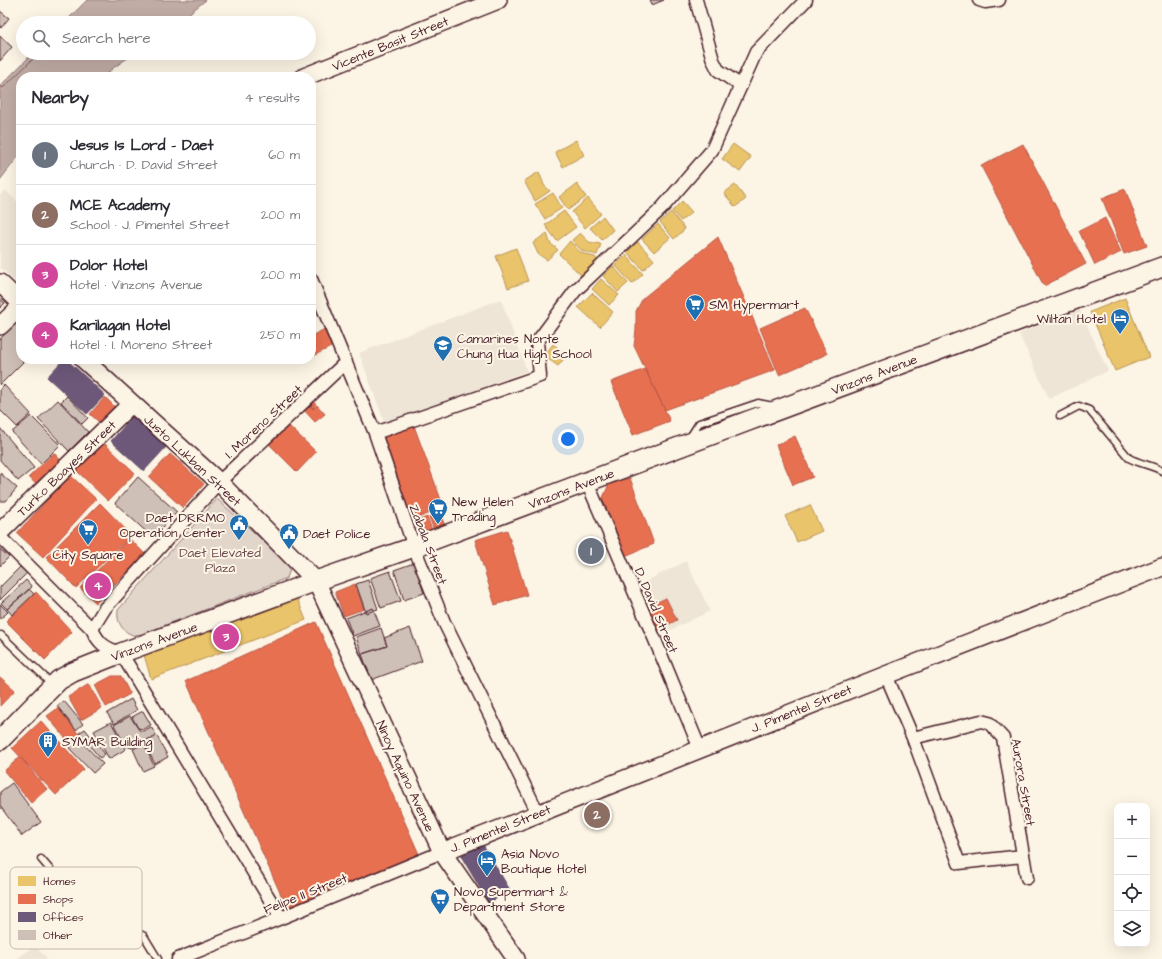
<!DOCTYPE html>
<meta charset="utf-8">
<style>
:root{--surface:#fff;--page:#f7f7f7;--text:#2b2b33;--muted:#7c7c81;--line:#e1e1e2;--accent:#1f6fb2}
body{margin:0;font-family:"Architects Daughter",sans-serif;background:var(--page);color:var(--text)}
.controls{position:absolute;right:12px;bottom:12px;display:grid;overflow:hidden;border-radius:8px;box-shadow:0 4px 16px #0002}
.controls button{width:36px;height:36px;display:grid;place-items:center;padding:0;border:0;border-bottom:1px solid var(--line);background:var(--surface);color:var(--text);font:20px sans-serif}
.you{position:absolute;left:568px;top:439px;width:14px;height:14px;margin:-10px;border:3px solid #fff;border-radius:50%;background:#1a73e8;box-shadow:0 0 0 6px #1a73e833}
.badge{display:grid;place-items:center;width:26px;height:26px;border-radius:50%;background:var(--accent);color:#fff;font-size:13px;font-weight:700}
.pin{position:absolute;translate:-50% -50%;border:2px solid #fff;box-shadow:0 1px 4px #0006}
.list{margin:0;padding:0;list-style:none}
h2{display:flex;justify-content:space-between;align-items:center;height:52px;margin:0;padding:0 16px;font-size:17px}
h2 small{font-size:13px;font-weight:400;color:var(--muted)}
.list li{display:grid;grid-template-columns:26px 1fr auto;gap:12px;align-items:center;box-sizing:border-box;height:60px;padding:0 16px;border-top:1px solid var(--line)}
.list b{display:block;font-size:15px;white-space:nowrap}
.list p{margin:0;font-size:13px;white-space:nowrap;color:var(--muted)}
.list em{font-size:13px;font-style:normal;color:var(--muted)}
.icon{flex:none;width:22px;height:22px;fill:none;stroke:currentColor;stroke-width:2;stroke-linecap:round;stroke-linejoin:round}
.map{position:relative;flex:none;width:1162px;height:959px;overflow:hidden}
.search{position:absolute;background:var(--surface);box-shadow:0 4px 16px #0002;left:16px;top:16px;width:300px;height:44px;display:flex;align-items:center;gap:10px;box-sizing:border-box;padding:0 14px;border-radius:22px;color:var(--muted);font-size:15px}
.panel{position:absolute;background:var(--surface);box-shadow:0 4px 16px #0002;left:16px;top:72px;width:300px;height:292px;border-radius:16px}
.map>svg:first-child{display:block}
.built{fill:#eee5d7}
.green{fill:#e2d5ca;stroke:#967a7a}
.water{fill:#c0aca5;stroke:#917474}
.homes{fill:#e9c46a;stroke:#b99257}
.shops{fill:#e76f51;stroke:#b85746}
.offices{fill:#6d597a;stroke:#624862}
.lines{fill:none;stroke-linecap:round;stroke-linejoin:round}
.shore{stroke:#79575c;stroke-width:1}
.building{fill:#cfc0b7;stroke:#4a1f2b}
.lane-casing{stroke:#4a1f2b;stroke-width:9}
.street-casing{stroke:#4a1f2b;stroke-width:15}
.secondary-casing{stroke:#4a1f2b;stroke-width:20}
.primary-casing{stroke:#4a1f2b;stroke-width:22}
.lane{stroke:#fcf5e5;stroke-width:6}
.street{stroke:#fcf5e5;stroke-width:12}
.secondary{stroke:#fcf5e5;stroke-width:17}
.primary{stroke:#fcf5e5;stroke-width:19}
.labels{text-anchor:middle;stroke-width:4;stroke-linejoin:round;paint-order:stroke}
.street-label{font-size:13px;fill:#4a1f2b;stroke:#fcf5e5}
.poi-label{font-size:13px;fill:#4a1f2b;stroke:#fcf5e5;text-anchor:start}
.park-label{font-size:13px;fill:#704c53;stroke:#fcf5e5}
.key{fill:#fcf5e5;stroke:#c7b5ad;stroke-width:1}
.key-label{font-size:11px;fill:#4a1f2b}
</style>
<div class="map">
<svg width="1162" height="959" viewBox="0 0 1162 959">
<rect width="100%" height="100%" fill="#fcf5e5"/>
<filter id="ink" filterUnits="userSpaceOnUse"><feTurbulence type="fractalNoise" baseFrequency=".025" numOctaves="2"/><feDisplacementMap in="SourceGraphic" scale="8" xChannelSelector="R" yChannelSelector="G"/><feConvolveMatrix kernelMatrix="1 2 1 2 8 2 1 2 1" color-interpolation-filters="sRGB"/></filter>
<g filter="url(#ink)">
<path class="built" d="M 5,190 L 21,205 L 21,287 L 0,267 L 0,195 Z
M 501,299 L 527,371 L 385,424 L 359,353 Z
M 1079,308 L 1108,371 L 1049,399 L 1019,334 Z
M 686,561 L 710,611 L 658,636 L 634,587 Z
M 35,946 L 48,959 L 16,959 Z"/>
<path class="green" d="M 217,499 L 289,564 L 290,569 L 287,578 L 137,636 C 124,634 116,623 118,610 Z"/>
<path class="water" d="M 87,0 L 206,0 L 177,23 L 64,23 Z
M 33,53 L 135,53 L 113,68 L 104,77 L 21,77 L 21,153 L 0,180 L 0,86 Z"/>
<path class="homes" d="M 576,140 L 584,155 L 563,167 L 555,152 Z
M 733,144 L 751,157 L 740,172 L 722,159 Z
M 539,172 L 544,185 L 550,191 L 535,201 L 524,181 Z
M 577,184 L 586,197 L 568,210 L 559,197 Z
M 735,185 L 746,199 L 735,207 L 724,193 Z
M 553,193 L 562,208 L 545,219 L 535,204 Z
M 588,198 L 601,214 L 585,228 L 572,212 Z
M 682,201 L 692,212 L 681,221 L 672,211 Z
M 564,211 L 576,227 L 557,241 L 545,225 Z
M 671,212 L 685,229 L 674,239 L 660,222 Z
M 603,216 L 613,230 L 602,240 L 590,228 Z
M 658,224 L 670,238 L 654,252 L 642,239 Z
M 547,233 L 550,243 L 558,250 L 547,260 L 538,254 L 533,243 Z
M 580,233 L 589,242 L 601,244 L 597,255 L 582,251 L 572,240 Z
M 570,241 L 580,252 L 587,255 L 595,257 L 599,262 L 584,278 L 559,254 Z
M 638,242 L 654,260 L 643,270 L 627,252 Z
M 516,248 L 528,281 L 508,288 L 496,256 Z
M 626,255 L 643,274 L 632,284 L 615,265 Z
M 613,266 L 628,283 L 618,292 L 603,276 Z
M 601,279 L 619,295 L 609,305 L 592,289 Z
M 592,293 L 613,312 L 600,327 L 578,307 Z
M 1125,298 L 1149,357 L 1115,371 L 1090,312 Z
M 553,344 L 567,355 L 558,366 L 544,356 Z
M 810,505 L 822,531 L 797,542 L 785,516 Z
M 297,598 L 306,620 L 151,679 L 144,655 Z"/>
<path class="shops" d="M 1023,144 L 1086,264 L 1044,286 L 981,166 Z
M 1125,189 L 1147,246 L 1124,254 L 1102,198 Z
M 1105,218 L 1121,252 L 1095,265 L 1079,231 Z
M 718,237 L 775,370 L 665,410 L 634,346 L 636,330 L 636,311 L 643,298 Z
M 805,308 L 827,354 L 779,375 L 760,328 Z
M 327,328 L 335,345 L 311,357 L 311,336 Z
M 645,369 L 670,421 L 633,435 L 611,382 Z
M 105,397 L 116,408 L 101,424 L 90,414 Z
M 311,398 L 316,404 L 313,408 L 307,402 Z
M 306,403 L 313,409 L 317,405 L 325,414 L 315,422 L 301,407 Z
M 286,423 L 316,452 L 297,472 L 267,442 Z
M 413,423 L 444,508 L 412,520 L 381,435 Z
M 795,436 L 813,477 L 793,485 L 776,445 Z
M 103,442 L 135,473 L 108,501 L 76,470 Z
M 54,453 L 66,466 L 41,490 L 29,477 Z
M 170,454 L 204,484 L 183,508 L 149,477 Z
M 70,475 L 96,499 L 43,557 L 17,533 Z
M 630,478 L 654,544 L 620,558 L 602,500 L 609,484 Z
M 100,503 L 131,535 L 76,588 L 46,557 Z
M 440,513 L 448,534 L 437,538 L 429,517 Z
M 427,517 L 435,538 L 423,543 L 415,522 Z
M 507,530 L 527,595 L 495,605 L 475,540 Z
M 129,538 L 145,554 L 96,603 L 80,588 Z
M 355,584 L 364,609 L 344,616 L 335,592 Z
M 36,592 L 72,632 L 45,660 L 6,621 Z
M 666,598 L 677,620 L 658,630 L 647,607 Z
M 316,622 L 419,854 L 289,913 L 186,681 Z
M 112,676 L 121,676 L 130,694 L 106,707 L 95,685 Z
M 0,677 L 15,690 L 0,706 Z
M 89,684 L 102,708 L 81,720 L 68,697 Z
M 58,708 L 80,736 L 70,744 L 47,716 Z
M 41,721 L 84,769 L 56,795 L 12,748 Z
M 20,757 L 47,789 L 31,803 L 4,771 Z"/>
<path class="offices" d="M 64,359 L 66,359 L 105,395 L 87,414 L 47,377 Z
M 133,416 L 167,446 L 144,471 L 111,441 Z
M 482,843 L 510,890 L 489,903 L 461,856 Z"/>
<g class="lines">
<path class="shore" d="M 0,88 L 4,87 L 34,58 L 36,53"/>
</g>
<path class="building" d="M 650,0 L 664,0 L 652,5 Z
M 0,11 L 9,18 L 1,28 L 0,27 Z
M 0,36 L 12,47 L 0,61 Z
M 0,299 L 5,303 L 0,308 Z
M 20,319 L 21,359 L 26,359 L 0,385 L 0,339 Z
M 4,385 L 31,414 L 17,427 L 0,410 L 0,389 Z
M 67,396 L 88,418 L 82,424 L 61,402 Z
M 58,400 L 88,432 L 69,451 L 38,419 Z
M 31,416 L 60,445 L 41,464 L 12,432 Z
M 0,428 L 34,468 L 18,481 L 0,460 Z
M 0,473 L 17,488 L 6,501 L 0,501 Z
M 138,477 L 177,512 L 153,538 L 115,503 Z
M 0,549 L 9,557 L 0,566 Z
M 414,563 L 424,593 L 404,600 L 394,570 Z
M 20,567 L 27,573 L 0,600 L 0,587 Z
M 390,571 L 401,601 L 381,608 L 370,578 Z
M 26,580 L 32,587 L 7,609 L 1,603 Z
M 368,580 L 378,609 L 366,613 L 356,584 Z
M 29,589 L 34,594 L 12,615 L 7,609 Z
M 0,604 L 8,612 L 0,619 Z
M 373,608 L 380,626 L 353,636 L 346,618 Z
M 381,628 L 387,646 L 362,654 L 356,637 Z
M 410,628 L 422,661 L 371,680 L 362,654 L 387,646 L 384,638 Z
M 131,699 L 137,710 L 114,724 L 107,713 Z
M 64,701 L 83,724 L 76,730 L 57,706 Z
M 143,711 L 151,725 L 143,729 L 138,728 L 132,717 Z
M 130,716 L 139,730 L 143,731 L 151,727 L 156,735 L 132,748 L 126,746 L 114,725 Z
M 111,722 L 126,749 L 109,759 L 94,731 Z
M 85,729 L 105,754 L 100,758 L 79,733 Z
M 157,736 L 168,757 L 155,764 L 144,743 Z
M 79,739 L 103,764 L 93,773 L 69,748 Z
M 144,744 L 154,766 L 143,771 L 133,749 Z
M 12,783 L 41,822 L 22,836 L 0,806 L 0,792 Z"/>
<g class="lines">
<g class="lane-casing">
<path id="lane" d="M 1060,416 L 1079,406 L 1089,410 L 1129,458 C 1140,464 1152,465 1162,471
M 690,437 L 699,423 L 758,403 L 773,406
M 1,635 L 52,684
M 41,859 L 92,919 L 102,925 L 132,930 L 144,936 L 158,959"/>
</g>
<g class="street-casing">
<path id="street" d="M 696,0 L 713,60 L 718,70 L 741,86
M 979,0 L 985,2 L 999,0
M 311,279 L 375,433 L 414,547 L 444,622 L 538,813
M 375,433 L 540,376 L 537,342 L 575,291 L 662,208 L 712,150 L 756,52 L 806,0
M 587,482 L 655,640 L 700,749
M 0,537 L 92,629 C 99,644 105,648 121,653 L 281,918
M 92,629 L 105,608 L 219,482 L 346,362
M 886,675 L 913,738 L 981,721 L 989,723 L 1003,738 L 1027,878
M 913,738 L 959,863 L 1023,856
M 178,959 L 281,918 L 442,852"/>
</g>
<g class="secondary-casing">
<path id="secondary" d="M 304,77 L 498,0
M 0,283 L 21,303
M 0,326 L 21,306
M 83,359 L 219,482 L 316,581 L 442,852 L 516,959
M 0,532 L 131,404
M 442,852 L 886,675 L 1162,567"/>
</g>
<g class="primary-casing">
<path id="primary" d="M 0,740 L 47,692 L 59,680 L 73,672 L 121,653 L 316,581 L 414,547 L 748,421 L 1162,267"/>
</g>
<use href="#lane" class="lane"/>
<use href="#street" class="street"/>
<use href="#secondary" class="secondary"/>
<use href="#primary" class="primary"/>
</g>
</g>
<defs>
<g id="supermarket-pin" transform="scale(1)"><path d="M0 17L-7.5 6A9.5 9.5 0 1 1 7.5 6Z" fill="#1f6fb2" stroke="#fcf5e5"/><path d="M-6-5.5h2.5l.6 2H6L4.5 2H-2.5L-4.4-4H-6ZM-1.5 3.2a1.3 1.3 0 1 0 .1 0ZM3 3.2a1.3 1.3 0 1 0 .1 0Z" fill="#fff"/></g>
<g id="hotel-pin" transform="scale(1)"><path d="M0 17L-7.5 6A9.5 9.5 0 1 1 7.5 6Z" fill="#1f6fb2" stroke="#fcf5e5"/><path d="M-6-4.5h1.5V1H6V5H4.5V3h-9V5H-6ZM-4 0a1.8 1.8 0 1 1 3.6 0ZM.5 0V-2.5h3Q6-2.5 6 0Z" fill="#fff"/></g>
<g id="school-pin" transform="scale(1)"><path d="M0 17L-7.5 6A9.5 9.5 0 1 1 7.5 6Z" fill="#1f6fb2" stroke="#fcf5e5"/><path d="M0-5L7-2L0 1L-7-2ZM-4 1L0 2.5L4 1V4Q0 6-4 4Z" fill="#fff"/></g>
<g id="civic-pin" transform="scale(1)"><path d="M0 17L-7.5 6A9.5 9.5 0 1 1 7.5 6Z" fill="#1f6fb2" stroke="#fcf5e5"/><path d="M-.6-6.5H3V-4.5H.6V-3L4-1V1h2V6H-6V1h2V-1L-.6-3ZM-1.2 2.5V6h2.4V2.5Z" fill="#fff"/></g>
<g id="building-pin" transform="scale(1)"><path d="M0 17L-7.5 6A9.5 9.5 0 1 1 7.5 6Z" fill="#1f6fb2" stroke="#fcf5e5"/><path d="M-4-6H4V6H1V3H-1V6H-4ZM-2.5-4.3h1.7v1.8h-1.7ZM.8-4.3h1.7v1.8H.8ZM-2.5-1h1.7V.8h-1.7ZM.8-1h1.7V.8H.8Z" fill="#fff"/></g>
</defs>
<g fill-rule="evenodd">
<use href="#supermarket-pin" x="695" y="304"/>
<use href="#hotel-pin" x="1120" y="318"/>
<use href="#school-pin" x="443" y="345"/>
<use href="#supermarket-pin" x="438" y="508"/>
<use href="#civic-pin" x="239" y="524"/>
<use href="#supermarket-pin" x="88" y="529"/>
<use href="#civic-pin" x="289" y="533"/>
<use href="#building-pin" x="48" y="741"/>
<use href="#hotel-pin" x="487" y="860"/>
<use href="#supermarket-pin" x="440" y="898"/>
</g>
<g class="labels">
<g class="street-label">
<text transform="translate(390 43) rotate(-22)" y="5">Vicente Basit Street</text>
<text transform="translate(874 374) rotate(-21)" y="5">Vinzons Avenue</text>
<text transform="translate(263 421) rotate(-43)" y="5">I. Moreno Street</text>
<text transform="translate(193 460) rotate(43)" y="5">Justo Lukban Street</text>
<text transform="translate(66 468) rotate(-44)" y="5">Turko Boayes Street</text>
<text transform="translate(571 488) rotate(-21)" y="5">Vinzons Avenue</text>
<text transform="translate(429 544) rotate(69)" y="5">Zabala Street</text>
<text transform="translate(657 610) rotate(67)" y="5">D. David Street</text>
<text transform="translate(154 641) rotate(-20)" y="5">Vinzons Avenue</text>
<text transform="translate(801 708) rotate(-22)" y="5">J. Pimentel Street</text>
<text transform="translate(406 776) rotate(65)" y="5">Ninoy Aquino Avenue</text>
<text transform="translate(1024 782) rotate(80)" y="5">Aurora Street</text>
<text transform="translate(500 828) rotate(-22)" y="5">J. Pimentel Street</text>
<text transform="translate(305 893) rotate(-22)" y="5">Felipe II Street</text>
</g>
<g class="poi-label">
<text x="709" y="309">SM Hypermart</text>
<text x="1106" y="323" text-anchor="end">Wiltan Hotel</text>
<text x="457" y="343">Camarines Norte<tspan x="457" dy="15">Chung Hua High School</tspan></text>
<text x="452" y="506">New Helen<tspan x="452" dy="15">Trading</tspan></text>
<text x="225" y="522" text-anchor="end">Daet DRRMO<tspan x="225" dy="15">Operation Center</tspan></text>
<text x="303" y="538">Daet Police</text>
<text x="88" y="559" text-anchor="middle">City Square</text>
<text x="62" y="746">SYMAR Building</text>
<text x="501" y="858">Asia Novo<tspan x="501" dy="15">Boutique Hotel</tspan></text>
<text x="454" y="896">Novo Supermart &amp;<tspan x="454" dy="15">Department Store</tspan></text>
</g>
<g class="park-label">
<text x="220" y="557">Daet Elevated<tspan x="220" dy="15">Plaza</tspan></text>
</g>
</g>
<rect x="10" y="867" width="132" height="82" rx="6" class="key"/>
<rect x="18" y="876" width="18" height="10" fill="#e9c46a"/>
<rect x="18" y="894" width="18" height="10" fill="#e76f51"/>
<rect x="18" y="912" width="18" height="10" fill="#6d597a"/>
<rect x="18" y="930" width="18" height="10" fill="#cfc0b7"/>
<g class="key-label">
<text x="43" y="885">Homes</text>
<text x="43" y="903">Shops</text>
<text x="43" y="921">Offices</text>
<text x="43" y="939">Other</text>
</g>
</svg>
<div class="controls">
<button>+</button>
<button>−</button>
<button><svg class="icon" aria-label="locate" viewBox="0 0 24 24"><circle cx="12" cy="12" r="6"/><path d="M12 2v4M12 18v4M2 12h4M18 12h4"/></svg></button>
<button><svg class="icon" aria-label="layers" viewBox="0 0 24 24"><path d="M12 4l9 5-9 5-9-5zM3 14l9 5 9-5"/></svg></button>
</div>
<div class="you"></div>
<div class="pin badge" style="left:591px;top:551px;background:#6b7280">1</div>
<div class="pin badge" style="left:597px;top:815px;background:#8d6e63">2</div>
<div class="pin badge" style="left:226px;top:637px;background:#d1479c">3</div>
<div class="pin badge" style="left:98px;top:586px;background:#d1479c">4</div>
<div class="search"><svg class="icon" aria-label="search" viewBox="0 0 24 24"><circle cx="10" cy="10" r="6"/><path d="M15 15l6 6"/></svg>Search here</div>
<section class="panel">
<h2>Nearby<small>4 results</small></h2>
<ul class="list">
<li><span class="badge" style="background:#6b7280">1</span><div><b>Jesus Is Lord - Daet</b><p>Church · D. David Street</p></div><em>60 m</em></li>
<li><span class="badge" style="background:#8d6e63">2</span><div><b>MCE Academy</b><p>School · J. Pimentel Street</p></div><em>200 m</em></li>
<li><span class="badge" style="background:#d1479c">3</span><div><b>Dolor Hotel</b><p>Hotel · Vinzons Avenue</p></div><em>200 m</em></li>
<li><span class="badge" style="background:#d1479c">4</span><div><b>Karilagan Hotel</b><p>Hotel · I. Moreno Street</p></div><em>250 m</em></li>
</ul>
</section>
</div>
